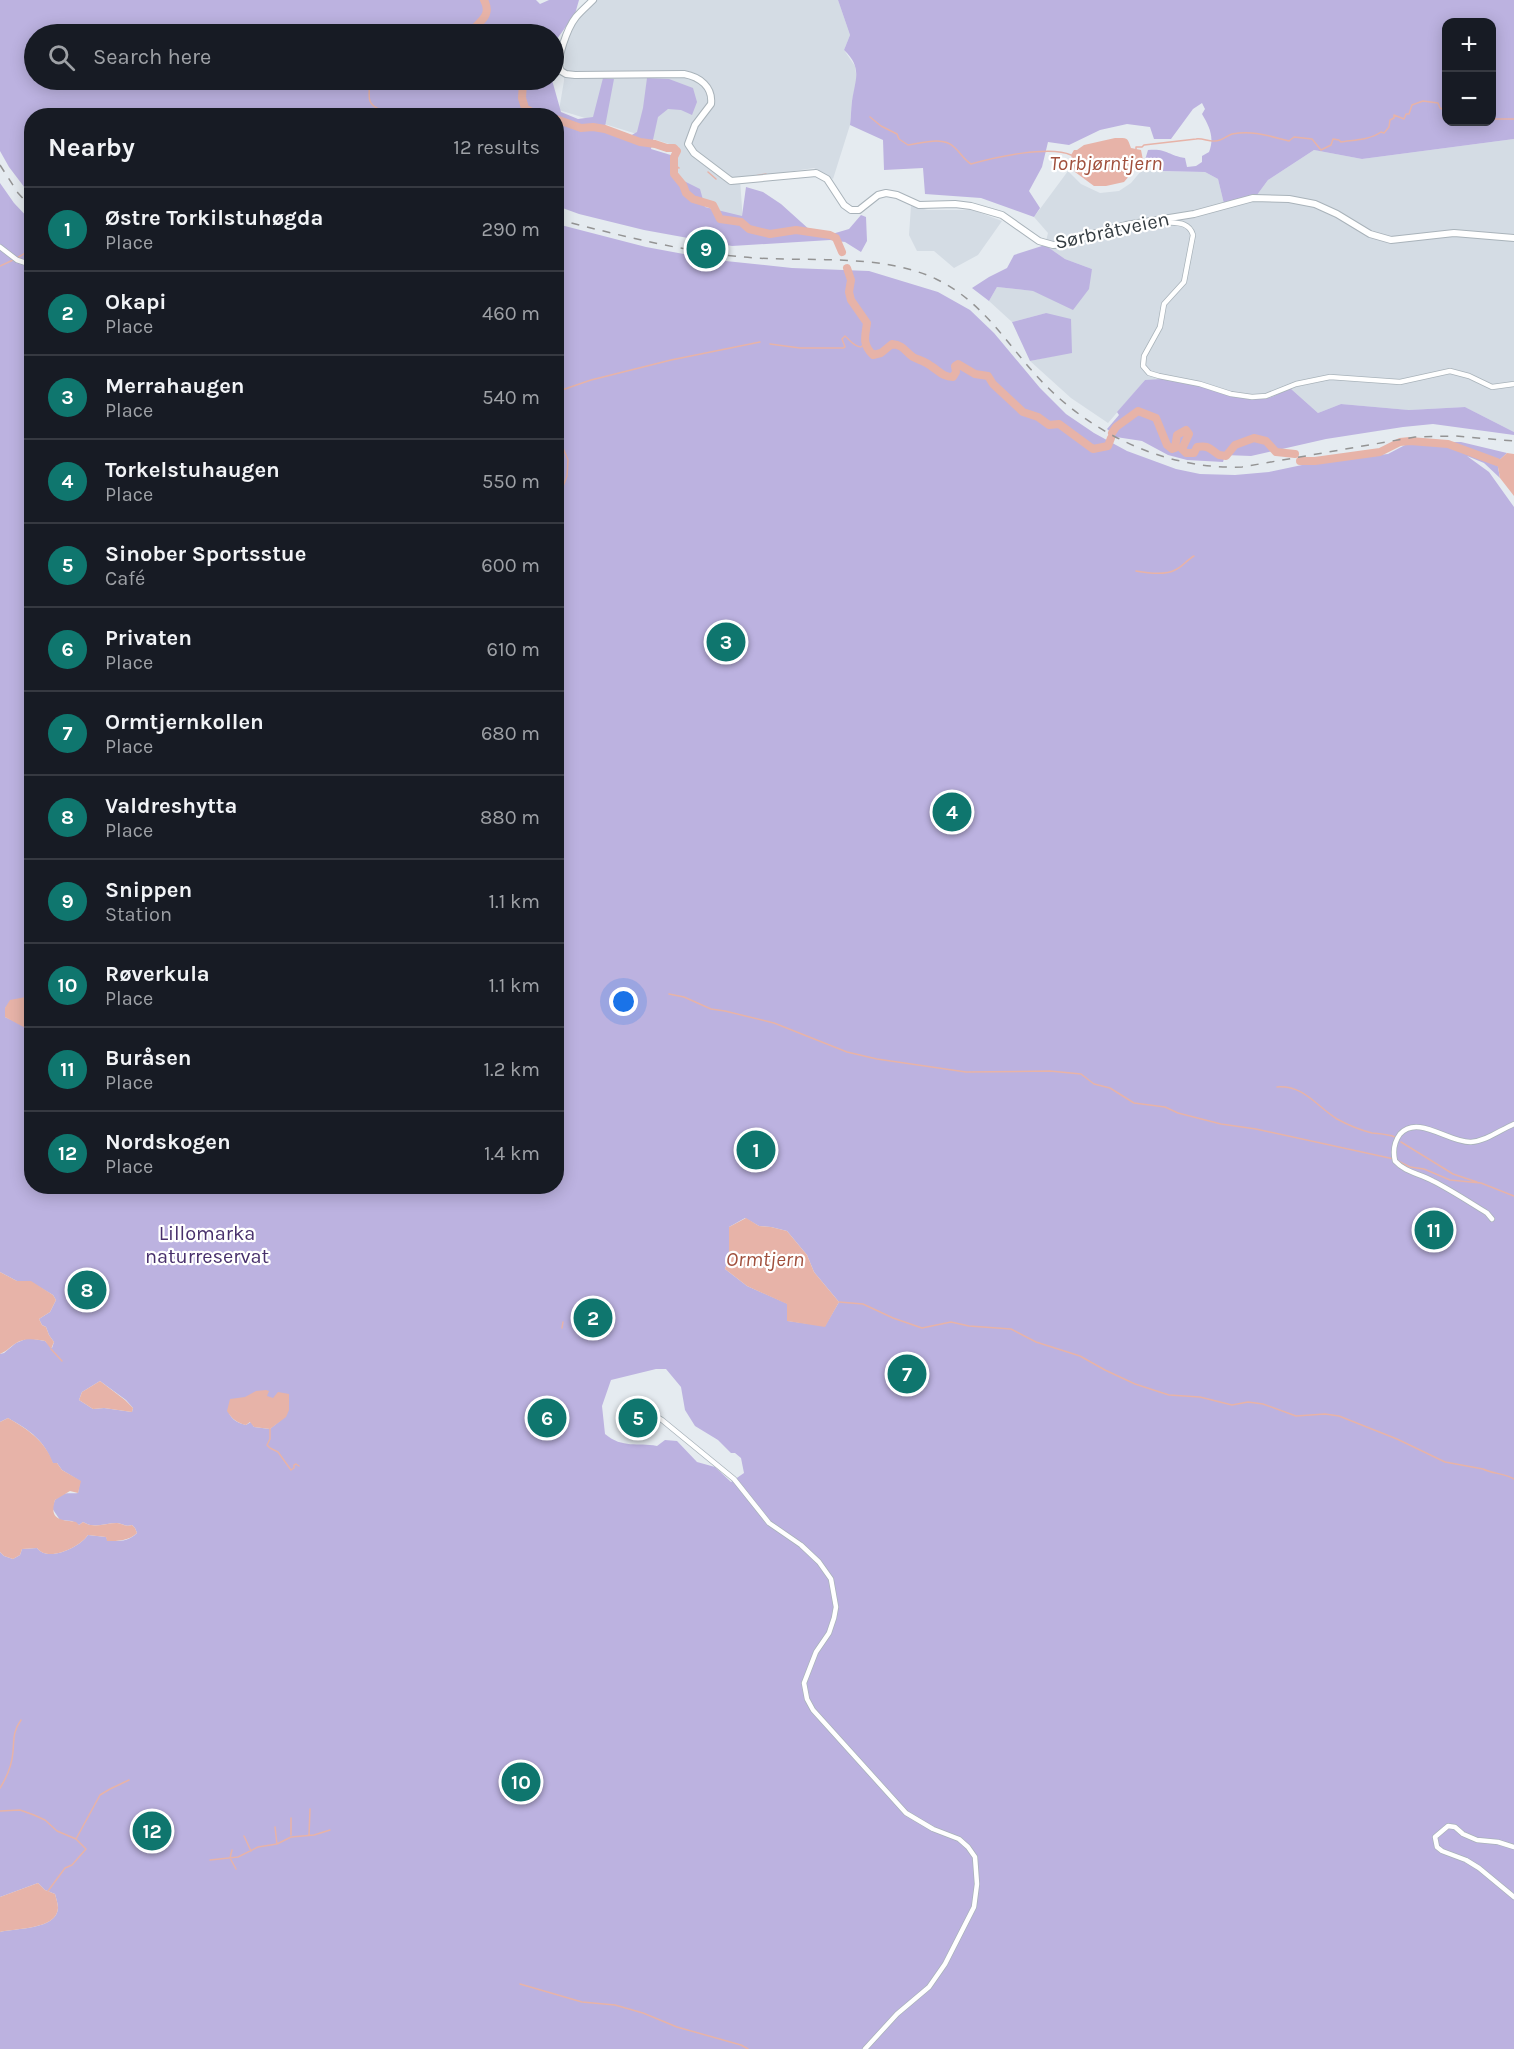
<!DOCTYPE html>
<meta charset="utf-8">
<style>
:root{--surface:#171b24;--page:#20242c;--text:#f1f3f6;--muted:#9ea1a6;--line:#363941;--accent:#0f766e}
body{margin:0;font-family:Karla,sans-serif;background:var(--page);color:var(--text)}
.controls{position:absolute;right:18px;top:18px;display:grid;overflow:hidden;border-radius:12px;box-shadow:0 3px 15px #0003}
.controls button{width:54px;height:54px;display:grid;place-items:center;padding:0;border:0;border-bottom:2px solid var(--line);background:var(--surface);color:var(--text);font:30px sans-serif}
.you{position:absolute;left:624px;top:1002px;width:21px;height:21px;margin:-15px;border:4px solid #fff;border-radius:50%;background:#1a73e8;box-shadow:0 0 0 9px #1a73e833}
.badge{display:grid;place-items:center;width:39px;height:39px;border-radius:50%;background:var(--accent);color:#fff;font-size:20px;font-weight:700}
.pin{position:absolute;translate:-50% -50%;border:3px solid #fff;box-shadow:0 2px 6px #0006}
.list{margin:0;padding:0;list-style:none}
h2{display:flex;justify-content:space-between;align-items:center;height:78px;margin:0;padding:0 24px;font-size:26px}
h2 small{font-size:20px;font-weight:400;color:var(--muted)}
.list li{display:grid;grid-template-columns:39px 1fr auto;gap:18px;align-items:center;box-sizing:border-box;height:84px;padding:0 24px;border-top:2px solid var(--line)}
.list b{display:block;font-size:22px;white-space:nowrap}
.list p{margin:0;font-size:20px;white-space:nowrap;color:var(--muted)}
.list em{font-size:20px;font-style:normal;color:var(--muted)}
.icon{flex:none;width:33px;height:33px;fill:none;stroke:currentColor;stroke-width:2;stroke-linecap:round;stroke-linejoin:round}
.map{position:relative;flex:none;width:1514px;height:2049px;overflow:hidden}
.search{position:absolute;background:var(--surface);box-shadow:0 3px 15px #0003;left:24px;top:24px;width:540px;height:66px;display:flex;align-items:center;gap:15px;box-sizing:border-box;padding:0 21px;border-radius:33px;color:var(--muted);font-size:22px}
.panel{position:absolute;background:var(--surface);box-shadow:0 3px 15px #0003;left:24px;top:108px;width:540px;height:1086px;border-radius:24px}
.map>svg:first-child{display:block}
.residential{fill:#d4dce4}
.green{fill:#bcb2e0;fill-rule:evenodd}
.water{fill:#e7b3a8}
.lines{fill:none;stroke-linecap:round;stroke-linejoin:round}
.stream{stroke:#e7b3a8;stroke-width:1.5}
.river{stroke:#e7b3a8;stroke-width:8}
.minor-casing{stroke:#a9b3ba;stroke-width:6}
.tertiary-casing{stroke:#a9b3ba;stroke-width:8}
.minor{stroke:#fff;stroke-width:4.5}
.tertiary{stroke:#fff;stroke-width:6}
.rail{stroke:#949494;stroke-width:1.5;stroke-dasharray:8 8;stroke-linecap:butt}
.labels{text-anchor:middle;stroke-width:4.5;stroke-linejoin:round;paint-order:stroke}
.street-label{font-size:20px;fill:#353d42;stroke:#fff}
.park-label{font-size:20px;fill:#48306c;stroke:#fff}
.water-label{font-size:21px;font-style:italic;fill:#a04f3c;stroke:#fff}
</style>
<div class="map">
<svg width="1514" height="2049" viewBox="0 0 1514 2049">
<rect width="100%" height="100%" fill="#e5ebf0"/>
<path class="residential" d="M 596,0 L 838,0 L 850,35 L 844,50 L 855,66 L 857,81 L 852,100 L 850,125 L 833,179 L 814,168 L 740,179 L 743,222 L 691,197 L 674,178 L 679,147 L 559,110 L 564,81 L 565,46 L 577,20 Z
M 1514,139 L 1514,432 L 1465,407 L 1409,410 L 1341,404 L 1318,413 L 1290,388 L 1272,397 L 1260,399 L 1145,380 L 1108,423 L 1071,398 L 1030,361 L 1072,352 L 1046,313 L 1012,322 L 989,301 L 997,287 L 1034,291 L 1073,309 L 1092,269 L 1065,259 L 1045,245 L 1048,233 L 1034,217 L 1068,171 L 1081,184 L 1100,193 L 1119,191 L 1131,183 L 1141,171 L 1205,172 L 1218,179 L 1225,208 L 1254,199 L 1268,180 L 1314,150 L 1362,159 Z
M 911,206 L 928,210 L 973,210 L 1002,221 L 978,255 L 954,268 L 934,251 L 917,251 L 909,235 Z"/>
<path class="green" d="M 0,0 L 536,0 L 540,4 L 549,0 L 579,0 L 575,14 L 557,39 L 554,64 L 554,34 L 34,34 L 34,80 L 552,80 L 561,112 L 578,119 L 593,117 L 603,78 L 614,79 L 604,132 L 630,136 L 637,132 L 643,108 L 647,78 L 669,79 L 693,88 L 697,102 L 692,115 L 681,110 L 668,109 L 658,117 L 651,149 L 674,156 L 674,176 L 700,189 L 705,207 L 742,216 L 746,187 L 763,192 L 781,204 L 811,231 L 832,234 L 849,229 L 861,215 L 866,217 L 867,241 L 861,252 L 845,242 L 830,240 L 732,246 L 644,230 L 579,214 L 557,206 L 556,116 L 32,116 L 31,196 L 9,167 L 0,151 Z
M 838,0 L 1514,0 L 1514,139 L 1362,159 L 1314,150 L 1268,180 L 1254,199 L 1225,208 L 1218,179 L 1205,172 L 1159,171 L 1153,164 L 1145,160 L 1148,150 C 1167,148 1167,155 1185,158 L 1187,167 L 1196,166 L 1202,162 L 1202,156 L 1209,152 C 1215,137 1209,126 1202,114 L 1205,109 L 1202,103 L 1193,109 L 1171,139 L 1154,139 L 1150,127 L 1127,124 L 1100,130 L 1069,145 L 1048,142 L 1042,167 L 1029,191 L 1040,208 L 1034,217 L 981,198 L 925,194 L 923,168 L 884,170 L 883,140 L 850,125 C 851,117 851,109 852,101 C 855,80 863,68 844,50 L 850,35 ZM 1446,22 L 1492,22 L 1492,122 L 1446,122 Z
M 0,183 L 14,203 L 32,222 L 32,966 L 28,973 L 31,977 L 32,996 L 24,998 L 5,1008 L 5,1017 L 31,1029 L 32,1186 L 556,1186 L 557,224 L 646,247 L 716,260 L 792,268 L 869,271 L 938,292 L 970,310 L 994,333 L 1040,388 L 1066,414 L 1094,433 L 1127,451 L 1176,469 L 1200,474 L 1235,475 L 1269,472 L 1321,461 L 1388,454 L 1405,445 L 1434,444 L 1431,442 L 1461,442 L 1507,453 L 1497,462 L 1500,478 L 1484,463 L 1467,456 L 1489,472 L 1514,507 L 1514,2049 L 0,2049 L 0,1932 C 15,1928 57,1930 58,1908 C 58,1904 56,1898 55,1894 L 45,1890 L 38,1883 L 0,1897 L 0,1552 L 4,1556 L 13,1559 L 20,1555 L 22,1549 L 37,1548 C 48,1563 80,1547 88,1535 L 106,1537 L 108,1541 C 120,1541 128,1542 137,1533 L 135,1528 L 132,1525 C 125,1527 124,1524 117,1523 C 105,1523 94,1529 83,1522 L 79,1525 L 72,1521 L 60,1520 L 52,1508 L 55,1500 C 66,1491 66,1494 78,1493 L 80,1481 L 62,1470 L 57,1463 L 53,1464 C 44,1440 31,1431 8,1418 L 0,1422 L 0,1354 L 4,1353 L 16,1343 L 28,1338 L 45,1341 L 52,1348 L 54,1342 L 49,1335 L 46,1327 L 42,1325 L 39,1319 L 50,1312 L 56,1300 L 53,1295 L 31,1282 L 17,1281 L 0,1272 ZM 745,1218 L 759,1226 L 771,1227 L 787,1231 L 807,1255 L 814,1272 L 839,1302 L 825,1326 L 788,1321 L 788,1304 L 747,1286 L 725,1269 L 729,1257 L 729,1227 ZM 656,1369 L 666,1369 L 681,1387 L 685,1410 L 695,1426 L 718,1440 L 731,1453 L 735,1453 L 741,1458 L 744,1473 L 731,1482 L 715,1467 L 697,1462 L 677,1441 L 665,1440 L 657,1446 C 637,1442 623,1449 605,1434 L 602,1406 L 611,1380 ZM 100,1381 L 126,1400 L 133,1408 L 132,1412 L 104,1408 L 93,1409 L 79,1400 L 82,1392 ZM 285,1394 L 289,1394 C 289,1417 287,1415 270,1429 L 254,1427 L 251,1422 L 246,1425 C 237,1423 229,1418 228,1409 L 288,1405 Z
M 1045,245 L 1065,259 L 1092,269 L 1089,289 L 1073,310 L 1033,291 L 997,287 L 989,301 L 972,288 L 989,277 L 1007,268 L 1014,255 Z
M 1046,313 L 1071,319 L 1072,353 L 1030,361 L 1012,322 Z
M 1162,379 L 1197,385 L 1231,395 L 1260,399 L 1272,397 L 1290,388 L 1318,413 L 1341,404 L 1409,410 L 1465,407 L 1514,432 L 1514,435 L 1433,424 L 1403,427 L 1326,439 L 1251,456 L 1225,455 L 1223,462 L 1187,460 L 1168,455 L 1142,441 L 1116,437 L 1107,429 L 1119,415 L 1117,412 L 1145,380 Z"/>
<path class="water" d="M 1115,138 C 1128,138 1127,137 1131,148 L 1141,150 L 1143,160 L 1124,182 L 1106,186 L 1094,186 L 1075,172 L 1071,155 L 1074,150 L 1077,150 L 1084,145 Z
M 1507,453 L 1514,454 L 1514,496 L 1500,478 L 1497,462 Z
M 31,996 L 32,996 L 31,1031 L 5,1017 L 5,1008 L 10,1000 Z
M 746,1218 L 759,1226 L 771,1227 L 787,1231 L 807,1255 L 814,1272 L 839,1302 L 825,1327 L 787,1321 L 787,1304 L 747,1286 L 725,1269 L 729,1257 L 729,1227 Z
M 0,1272 L 17,1281 L 31,1281 L 53,1295 L 56,1300 L 50,1312 L 39,1319 L 42,1325 L 46,1327 L 49,1335 L 54,1342 L 51,1349 L 45,1341 C 33,1339 23,1337 12,1346 C 8,1349 5,1352 0,1354 Z
M 100,1381 L 125,1400 L 133,1408 L 132,1412 L 104,1408 L 93,1409 L 79,1400 L 82,1392 Z
M 266,1390 L 269,1391 L 267,1396 L 273,1398 L 278,1392 L 289,1394 L 289,1410 L 286,1417 L 270,1429 L 254,1427 L 250,1422 L 246,1425 C 237,1423 232,1419 227,1411 L 230,1399 L 245,1397 L 256,1391 Z
M 8,1418 C 29,1430 45,1441 53,1463 L 57,1463 L 62,1470 L 81,1481 L 78,1493 L 70,1491 L 55,1500 C 49,1520 60,1520 76,1522 L 79,1525 L 83,1522 C 94,1529 105,1523 117,1523 C 124,1524 125,1527 132,1525 L 135,1528 L 137,1533 C 128,1541 119,1541 107,1541 L 106,1537 L 88,1535 C 80,1547 48,1563 37,1548 L 22,1549 L 20,1555 L 13,1559 L 4,1556 L 0,1552 L 0,1422 Z
M 38,1883 L 45,1890 L 55,1894 C 56,1898 58,1904 58,1908 C 57,1930 15,1928 0,1932 L 0,1897 Z"/>
<g class="lines">
<path class="stream" d="M 368,80 C 372,92 364,101 377,108 L 373,116
M 870,117 L 881,126 L 897,134 L 899,139 L 908,145 C 922,143 943,136 954,147 C 961,153 963,159 971,164 C 996,157 1050,145 1071,155
M 1492,119 L 1514,119
M 1465,122 C 1473,124 1482,128 1489,122
M 1136,149 L 1136,147 L 1142,147 L 1144,145 L 1196,139 C 1203,138 1209,142 1215,141 C 1222,141 1226,136 1232,134 C 1253,130 1269,136 1289,141 L 1294,137 L 1312,139 L 1321,150 L 1331,145 L 1333,139 L 1339,140 L 1341,142 C 1352,140 1370,140 1381,132 L 1384,133 L 1389,127 L 1390,120 L 1394,118 L 1394,115 L 1404,119 L 1406,114 L 1409,114 L 1412,105 L 1423,101 L 1438,103 L 1440,108 L 1446,111
M 674,165 L 679,168
M 708,172 L 716,179
M 755,176 L 766,174
M 17,258 L 32,249
M 0,266 L 13,260
M 770,344 L 800,348 L 843,348 L 845,347 L 842,339 L 845,336 C 851,341 853,346 861,347 L 865,343
M 556,392 L 591,380 L 671,360 L 760,342
M 558,421 L 560,441 L 568,460 L 567,476 L 562,489
M 1136,571 C 1147,573 1166,575 1175,570 C 1181,568 1187,560 1194,556
M 556,824 L 558,830 L 556,833
M 556,842 L 561,846 L 561,853 L 556,870
M 669,994 L 684,997 L 711,1009 L 725,1011 L 774,1023 L 847,1052 L 877,1059 L 966,1072 L 1050,1071 L 1081,1074 L 1094,1084 L 1110,1088 L 1134,1103 L 1165,1107 L 1178,1113 L 1221,1124 L 1256,1129 L 1394,1159
M 1277,1087 C 1304,1085 1316,1106 1337,1119 C 1348,1125 1360,1130 1372,1133 C 1380,1134 1387,1134 1395,1137
M 1401,1142 L 1453,1174 L 1477,1182
M 1398,1161 L 1410,1167 L 1424,1169 L 1450,1180 L 1481,1183 L 1514,1196
M 839,1302 L 863,1304 L 893,1318 L 922,1328 L 951,1322 L 969,1326 L 1011,1329 L 1036,1342 L 1080,1356 L 1105,1370 L 1135,1384 L 1169,1395 L 1200,1397 L 1232,1405 L 1248,1402 L 1263,1404 L 1296,1416 L 1325,1414 L 1339,1416 L 1397,1439 L 1445,1462 L 1483,1469 C 1493,1474 1504,1473 1514,1479
M 562,1328 L 563,1322
M 51,1349 L 62,1361
M 270,1429 L 270,1439 L 267,1445 L 270,1448 L 278,1452 L 291,1470 L 294,1468 L 294,1465 L 296,1464 L 299,1466
M 0,1788 C 7,1777 12,1764 13,1752 C 14,1739 13,1731 21,1720
M 0,1811 L 20,1810 L 34,1815 L 45,1820 L 57,1831 L 76,1839 L 86,1849 L 72,1865 L 65,1868 L 48,1891
M 291,1818 L 291,1835
M 275,1827 L 277,1844
M 309,1835 L 310,1809
M 244,1836 L 251,1851
M 76,1839 L 100,1795 L 110,1789 L 129,1780
M 232,1850 L 230,1858 L 236,1869
M 210,1860 L 238,1857 L 258,1847 L 277,1844 L 291,1837 L 314,1835 L 330,1830
M 520,1984 L 582,2002 L 615,2005 L 643,2013 L 677,2027 L 741,2045 L 748,2049"/>
<path class="river" d="M 470,34 C 478,21 493,17 484,0
M 517,80 L 523,82 L 522,98 L 525,108 L 538,116
M 556,119 L 581,128 L 593,127 L 605,129 L 640,142 L 655,144 L 667,148 L 674,148 L 677,151 L 674,157 L 674,174 L 683,185 L 686,193 L 693,199 L 713,205 L 720,219 L 741,222 L 749,229 L 770,234 L 796,230 L 830,235 L 836,238 L 842,252
M 847,268 L 851,280 L 849,292 L 851,300 L 867,323 C 865,337 862,344 873,355 L 881,353 L 892,344 C 903,345 905,351 913,357 C 919,360 926,362 931,366 C 939,371 943,377 953,377 L 956,372 L 955,366 L 958,364 L 975,374 L 988,376 L 993,384 L 1023,412 L 1038,417 L 1049,425 L 1059,424 L 1093,449 L 1108,446 L 1111,438
M 1112,433 L 1116,427 L 1138,411 L 1156,418 L 1167,445 L 1172,449 L 1175,448 L 1177,435 L 1186,430 L 1189,434 L 1182,449 L 1186,453 L 1194,453 L 1197,447 C 1209,445 1210,449 1219,455 L 1226,456 L 1235,445 L 1254,438 L 1266,441 L 1276,452 L 1295,454
M 1300,461 L 1315,461 L 1380,452 L 1400,442 L 1410,441 L 1448,444 L 1497,462"/>
<g class="minor-casing">
<path id="minor" d="M 1157,221 C 1170,225 1188,218 1193,235 L 1184,282 L 1164,304 L 1160,327 L 1144,356 L 1143,366 L 1149,373 L 1159,376 L 1200,384 L 1231,394 L 1252,397 L 1266,396 L 1296,384 L 1330,377 L 1400,382 L 1450,371 L 1469,376 L 1492,387 L 1514,384
M 0,247 L 17,260 L 32,265
M 1492,1219 L 1487,1213 C 1469,1202 1451,1190 1433,1181 C 1419,1173 1406,1173 1395,1161 C 1393,1152 1394,1142 1400,1134 C 1418,1114 1449,1143 1471,1142 C 1486,1141 1500,1130 1514,1124
M 635,1408 C 647,1408 652,1415 662,1420 L 734,1479 L 769,1523 L 801,1545 L 819,1562 L 831,1579 L 836,1607 L 834,1618 L 829,1633 L 816,1652 L 804,1683 L 807,1699 L 813,1710 L 906,1813 L 933,1829 L 959,1839 L 968,1847 L 975,1857 L 977,1884 L 974,1907 L 945,1964 L 929,1987 L 897,2014 L 865,2049
M 1514,1847 L 1498,1842 L 1477,1840 L 1463,1834 L 1455,1827 L 1448,1826 L 1435,1837 L 1437,1847 L 1442,1851 L 1466,1860 L 1479,1868 L 1514,1897"/>
</g>
<g class="tertiary-casing">
<path id="tertiary" d="M 593,0 C 587,6 581,11 576,17 C 568,27 555,60 561,71 L 566,74 L 575,75 L 684,74 C 700,77 713,87 711,104 L 695,125 L 688,144 L 694,153 L 731,181 L 816,173 L 827,179 L 844,205 L 851,210 L 859,210 L 878,195 L 886,193 L 897,195 L 919,205 L 955,204 L 971,206 L 1002,215 L 1039,241 L 1053,245 L 1067,244 L 1096,233 L 1126,225 L 1194,214 L 1253,198 L 1289,199 L 1315,204 L 1337,214 L 1370,234 L 1391,240 L 1454,233 L 1514,238"/>
</g>
<use href="#minor" class="minor"/>
<use href="#tertiary" class="tertiary"/>
<path class="rail" d="M 0,165 L 18,193 L 32,208
M 556,219 C 618,235 680,251 743,257 C 805,263 879,252 936,279 C 980,300 1003,338 1034,373 C 1085,431 1163,470 1242,467 L 1415,437 L 1455,436 L 1514,441"/>
</g>
<g class="labels">
<g class="street-label">
<text transform="translate(1112 230) rotate(-12)" y="7">Sørbråtveien</text>
</g>
<g class="park-label">
<text x="207" y="1240">Lillomarka<tspan x="207" dy="23">naturreservat</tspan></text>
</g>
<g class="water-label">
<text x="1106" y="170">Torbjørntjern</text>
<text x="765" y="1266">Ormtjern</text>
</g>
</g>
</svg>
<div class="controls">
<button>+</button>
<button>−</button>
</div>
<div class="you"></div>
<div class="pin badge" style="left:756px;top:1150px">1</div>
<div class="pin badge" style="left:593px;top:1318px">2</div>
<div class="pin badge" style="left:726px;top:642px">3</div>
<div class="pin badge" style="left:952px;top:812px">4</div>
<div class="pin badge" style="left:638px;top:1418px">5</div>
<div class="pin badge" style="left:547px;top:1418px">6</div>
<div class="pin badge" style="left:907px;top:1374px">7</div>
<div class="pin badge" style="left:87px;top:1290px">8</div>
<div class="pin badge" style="left:706px;top:249px">9</div>
<div class="pin badge" style="left:521px;top:1782px">10</div>
<div class="pin badge" style="left:1434px;top:1230px">11</div>
<div class="pin badge" style="left:152px;top:1831px">12</div>
<div class="search"><svg class="icon" aria-label="search" viewBox="0 0 24 24"><circle cx="10" cy="10" r="6"/><path d="M15 15l6 6"/></svg>Search here</div>
<section class="panel">
<h2>Nearby<small>12 results</small></h2>
<ul class="list">
<li><span class="badge">1</span><div><b>Østre Torkilstuhøgda</b><p>Place</p></div><em>290 m</em></li>
<li><span class="badge">2</span><div><b>Okapi</b><p>Place</p></div><em>460 m</em></li>
<li><span class="badge">3</span><div><b>Merrahaugen</b><p>Place</p></div><em>540 m</em></li>
<li><span class="badge">4</span><div><b>Torkelstuhaugen</b><p>Place</p></div><em>550 m</em></li>
<li><span class="badge">5</span><div><b>Sinober Sportsstue</b><p>Café</p></div><em>600 m</em></li>
<li><span class="badge">6</span><div><b>Privaten</b><p>Place</p></div><em>610 m</em></li>
<li><span class="badge">7</span><div><b>Ormtjernkollen</b><p>Place</p></div><em>680 m</em></li>
<li><span class="badge">8</span><div><b>Valdreshytta</b><p>Place</p></div><em>880 m</em></li>
<li><span class="badge">9</span><div><b>Snippen</b><p>Station</p></div><em>1.1 km</em></li>
<li><span class="badge">10</span><div><b>Røverkula</b><p>Place</p></div><em>1.1 km</em></li>
<li><span class="badge">11</span><div><b>Buråsen</b><p>Place</p></div><em>1.2 km</em></li>
<li><span class="badge">12</span><div><b>Nordskogen</b><p>Place</p></div><em>1.4 km</em></li>
</ul>
</section>
</div>
